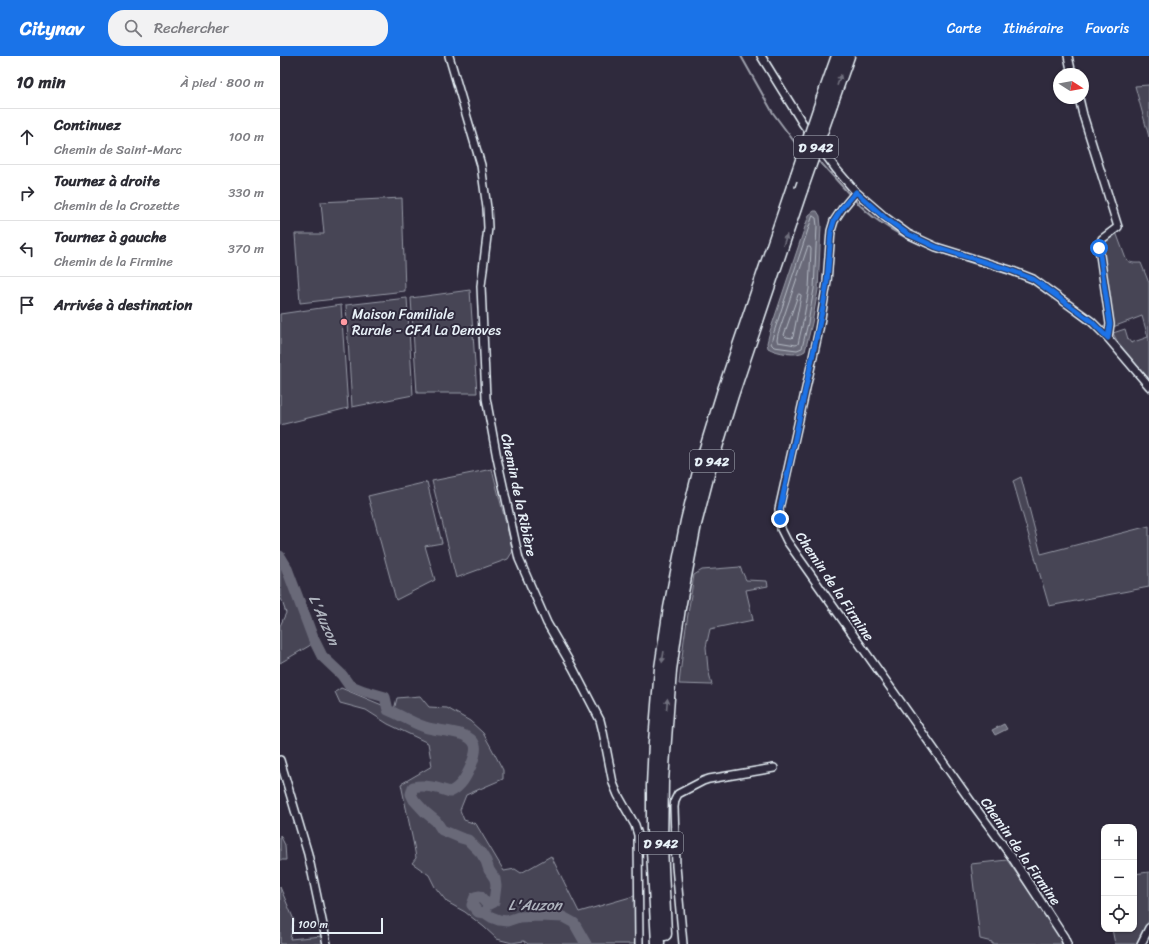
<!DOCTYPE html>
<html lang="fr">
<meta charset="utf-8">
<style>
:root{--surface:#fff;--page:#f2f2f3;--text:#2b2b33;--muted:#7c7c81;--line:#e1e1e2;--accent:#1a73e8}
body{margin:0;font-family:Sriracha,sans-serif;background:var(--page);color:var(--text)}
.controls{position:absolute;right:12px;bottom:12px;display:grid;overflow:hidden;border-radius:8px;box-shadow:0 1px 3px #0004}
.controls button{width:36px;height:36px;display:grid;place-items:center;padding:0;border:0;border-bottom:1px solid var(--line);background:var(--surface);color:var(--text);font:20px sans-serif}
.compass{position:absolute;left:773px;top:12px;width:36px;height:36px;border-radius:50%;background:var(--surface);box-shadow:0 1px 3px #0004;rotate:101deg}
.scale{position:absolute;left:12px;bottom:10px;width:91px;box-sizing:border-box;padding-left:4px;border:2px solid #e8f1f8;border-top:0;font-size:11px;line-height:14px;white-space:nowrap;color:#e8f1f8;-webkit-text-stroke:3px #2f2a3d;paint-order:stroke}
.stop{position:absolute;width:12px;height:12px;margin:-9px;border:3px solid #1a73e8;border-radius:50%;background:#fff}
.stop.end{background:#1a73e8;border-color:#fff;box-shadow:0 1px 4px #0008}
.list{margin:0;padding:0;list-style:none}
h2{display:flex;justify-content:space-between;align-items:center;height:52px;margin:0;padding:0 16px;font-size:17px}
h2 small{font-size:13px;font-weight:400;color:var(--muted)}
.list li{display:grid;grid-template-columns:26px 1fr auto;gap:12px;align-items:center;box-sizing:border-box;height:56px;padding:0 16px;border-top:1px solid var(--line)}
.list b{display:block;font-size:15px;white-space:nowrap}
.list p{margin:0;font-size:13px;white-space:nowrap;color:var(--muted)}
.list em{font-size:13px;font-style:normal;color:var(--muted)}
.icon{flex:none;width:22px;height:22px;fill:none;stroke:currentColor;stroke-width:2;stroke-linecap:round;stroke-linejoin:round}
.map{position:relative;flex:none;width:869px;height:888px;overflow:hidden}
header{display:flex;align-items:center;gap:24px;box-sizing:border-box;height:56px;padding:0 20px;background:var(--accent);color:#fff}
header strong{font-size:19px}
nav{display:flex;gap:22px;margin-inline-start:auto;font-size:14px}
.search{width:280px;height:36px;background:var(--page);display:flex;align-items:center;gap:10px;box-sizing:border-box;padding:0 14px;border-radius:16px;color:var(--muted);font-size:15px}
main{display:flex}
aside{flex:1;background:var(--surface)}
.map>svg:first-child{display:block}
.green{fill:#464455;stroke:#979aa6}
.water{fill:#696978;stroke:#9c9fab}
.lines{fill:none;stroke-linecap:round;stroke-linejoin:round}
.shore{stroke:#b5bbc5;stroke-width:1}
.stream{stroke:#9c9fab;stroke-width:2}
.river{stroke:#696978;stroke-width:11}
.minor-casing{stroke:#e8f1f8;stroke-width:10}
.trunk-casing{stroke:#e8f1f8;stroke-width:15}
.minor{stroke:#2f2a3d;stroke-width:7}
.trunk{stroke:#2f2a3d;stroke-width:12}
.trunk-bridge-casing{stroke:#e8f1f8;stroke-width:15;stroke-linecap:butt}
.trunk-bridge{stroke:#2f2a3d;stroke-width:12}
.oneway{fill:#70707e}
.route{stroke:#1a73e8;stroke-width:5}
.poi-dot{fill:#ff9aa2;stroke:#2f2a3d;stroke-width:1.5}
.labels{text-anchor:middle;stroke-width:4;stroke-linejoin:round;paint-order:stroke}
.shield{fill:#2f2a3d;stroke:#b0b5c0;stroke-width:1}
.shield-label{font-size:13px;font-weight:bold;fill:#e8f1f8}
.poi-label{font-size:14px;fill:#e8f1f8;stroke:#2f2a3d;text-anchor:start}
.street-label{font-size:14px;fill:#e8f1f8;stroke:#2f2a3d}
.water-label{font-size:15px;font-style:italic;fill:#afb4be;stroke:#2f2a3d}
</style>
<header>
<strong>Citynav</strong>
<div class="search"><svg class="icon" aria-label="search" viewBox="0 0 24 24"><circle cx="10" cy="10" r="6"/><path d="M15 15l6 6"/></svg>Rechercher</div>
<nav><a>Carte</a><a>Itinéraire</a><a>Favoris</a></nav>
</header>
<main>
<aside>
<h2>10 min<small>À pied · 800 m</small></h2>
<ul class="list">
<li><svg class="icon" aria-label="ahead" viewBox="0 0 24 24"><path d="M12 20V5M6 11l6-6 6 6"/></svg><div><b>Continuez</b><p>Chemin de Saint-Marc</p></div><em>100 m</em></li>
<li><svg class="icon" aria-label="right" viewBox="0 0 24 24"><path d="M7 20v-9h11M14 6l5 5-5 5"/></svg><div><b>Tournez à droite</b><p>Chemin de la Crozette</p></div><em>330 m</em></li>
<li><svg class="icon" aria-label="left" viewBox="0 0 24 24"><path d="M17 20v-9H6M10 6l-5 5 5 5"/></svg><div><b>Tournez à gauche</b><p>Chemin de la Firmine</p></div><em>370 m</em></li>
<li><svg class="icon" aria-label="arrive" viewBox="0 0 24 24"><path d="M6 21V4h12l-3 4 3 4H6"/></svg><div><b>Arrivée à destination</b></div></li>
</ul>
</aside>
<div class="map">
<svg width="869" height="888" viewBox="0 0 869 888">
<rect width="100%" height="100%" fill="#2f2a3d"/>
<filter id="ink" filterUnits="userSpaceOnUse"><feTurbulence type="fractalNoise" baseFrequency=".025" numOctaves="2"/><feDisplacementMap in="SourceGraphic" scale="8" xChannelSelector="R" yChannelSelector="G"/><feConvolveMatrix kernelMatrix="1 2 1 2 8 2 1 2 1" color-interpolation-filters="sRGB"/></filter>
<g filter="url(#ink)">
<path class="green" d="M 869,29 L 869,81 L 855,30 Z
M 122,142 L 125,235 L 20,247 L 15,178 L 44,178 L 41,146 Z
M 836,176 L 846,203 C 851,208 855,207 861,207 L 869,227 L 869,323 L 838,287 L 833,277 L 845,273 L 848,283 L 851,287 L 868,281 L 862,260 L 833,271 L 823,201 L 822,185 Z
M 190,234 L 197,337 L 137,337 L 131,242 Z
M 127,242 L 133,339 L 72,351 L 66,249 Z
M 61,249 L 68,352 L 0,369 L 0,258 Z
M 212,413 L 233,495 L 228,503 L 176,522 L 152,425 Z
M 741,421 L 761,498 L 869,470 L 869,531 L 769,550 L 733,425 Z
M 147,426 L 162,487 L 145,490 L 155,524 L 116,544 L 88,440 Z
M 0,507 L 3,512 L 34,586 L 29,590 L 0,607 L 0,570 L 6,557 L 0,539 Z
M 460,511 L 466,524 L 487,525 L 488,530 L 466,534 L 473,564 L 430,573 L 426,591 L 428,613 L 432,629 L 399,628 L 404,584 L 414,519 L 422,514 Z
M 61,632 L 114,654 L 117,642 L 140,640 L 149,651 L 167,652 L 190,665 L 203,677 L 212,693 L 223,714 L 223,723 L 186,739 L 180,754 L 184,764 L 196,768 L 224,815 L 235,813 L 241,817 L 271,800 L 299,856 L 354,840 L 356,843 L 357,888 L 248,888 L 244,885 L 232,887 L 217,883 L 204,871 L 185,856 L 167,846 L 155,831 L 149,819 L 132,807 L 136,802 L 134,790 L 121,728 L 152,710 L 148,687 L 108,668 L 86,654 L 60,647 L 55,636 Z
M 0,779 L 5,789 L 6,804 L 0,804 Z
M 727,804 L 769,864 L 783,888 L 712,888 L 712,886 L 700,883 L 691,808 Z
M 869,816 L 869,864 L 857,888 L 835,888 L 832,873 L 854,873 L 854,818 Z
M 0,831 L 14,864 L 10,883 L 42,880 L 44,888 L 0,888 Z"/>
<path class="water" d="M 534,155 L 537,155 L 540,160 L 541,170 L 538,234 L 532,267 L 525,295 C 518,301 496,297 488,292 L 487,287 L 490,275 L 529,159 Z
M 724,668 L 727,673 L 715,679 L 712,674 Z"/>
<g class="lines">
<path class="shore" d="M 533,160 L 536,162 L 537,170 L 534,233 L 528,267 L 522,292 L 517,294 L 494,291 L 492,289 L 491,287 L 494,276 Z
M 528,191 L 530,191 L 531,193 L 529,233 L 523,266 L 518,288 L 516,289 L 498,286 L 497,284 L 498,278 Z
M 519,238 L 521,239 L 521,240 L 513,281 L 512,282 L 506,281 L 504,279 L 518,239 Z"/>
<path class="stream" d="M 461,0 L 493,57 L 516,88 L 522,92
M 536,104 L 542,108 L 570,139
M 573,142 C 616,190 683,203 741,222 L 750,226 L 776,244
M 785,250 L 814,273
M 825,283 L 869,336"/>
<path class="river" d="M 0,500 L 6,510 L 33,582 L 42,600 L 62,619 L 69,629 L 84,635 L 105,641 L 108,654 C 120,659 133,667 145,671 C 158,676 190,674 195,689 C 197,696 193,704 191,710 C 186,721 181,731 170,736 C 158,732 145,728 133,731 L 131,738 L 134,744 L 145,756 L 156,765 L 162,774 L 181,782 L 188,784 L 201,797 L 206,805 L 209,814 L 215,823 L 216,830 L 214,846 L 210,848 L 206,847 L 200,840 L 195,841 L 192,849 L 198,856 L 205,857 L 211,861 L 219,864 L 227,865 L 239,861 L 260,860 L 283,861 L 294,867 L 306,888"/>
<g class="minor-casing">
<path id="minor" d="M 169,0 L 201,109 L 207,152 L 208,172 L 201,230 L 206,342 L 217,402 L 239,503 L 267,567 L 293,612 L 320,664 L 323,676 L 333,727 L 338,739 L 355,769 L 358,779 L 359,888
M 481,0 L 523,68 L 556,113 L 576,136 L 605,161 L 628,178 L 656,191 L 730,214 L 753,223 L 811,265 L 828,282 L 869,330
M 788,0 L 792,18
M 799,42 L 803,59 L 838,171 L 822,183 L 819,192 L 830,268 L 828,282
M 576,136 L 562,153 L 554,165 L 551,175 L 547,226 L 539,274 L 499,453 L 501,473 L 507,485 L 692,747 L 731,800 L 784,881 L 787,888
M 0,704 L 28,798 L 47,888
M 403,888 L 396,810 L 394,751 L 395,744 L 398,738 L 423,725 L 429,723 L 494,712
M 861,888 L 869,872"/>
</g>
<g class="trunk-casing">
<path id="trunk" d="M 543,42 L 558,0
M 551,48 L 568,0
M 385,878 L 381,790 L 382,725 L 390,614 L 399,552 L 415,468 L 429,414 L 452,339 L 521,134
M 378,888 L 373,794 L 373,730 L 375,686 L 381,612 L 390,552 L 407,465 L 420,412 L 443,337 L 517,119"/>
</g>
<use href="#minor" class="minor"/>
<use href="#trunk" class="trunk"/>
<g class="trunk-bridge-casing">
<path id="trunk-bridge" d="M 517,119 L 543,42
M 521,134 L 551,48"/>
</g>
<use href="#trunk-bridge" class="trunk-bridge"/>
</g>
<defs><path id="oneway-solid" d="M-6-.8H1V-3.2L6.5 0L1 3.2V.8H-6Z"/></defs>
<g class="oneway">
<use href="#oneway-solid" transform="translate(559 24) rotate(-71)"/>
<use href="#oneway-solid" transform="translate(505 184) rotate(-71)"/>
<use href="#oneway-solid" transform="translate(383 601) rotate(99)"/>
<use href="#oneway-solid" transform="translate(387 648) rotate(-85)"/>
</g>
</g>
<g class="lines" filter="url(#ink)">
<path class="route" d="M 500,463 L 500,453 L 543,251 L 547,226 L 551,175 L 554,165 L 562,152 L 576,136 L 605,162 L 628,178 L 656,191 L 730,214 L 753,223 L 811,265 L 828,282 L 830,268 L 819,192"/>
</g>
<circle class="poi-dot" cx="64" cy="266" r="4"/>
<g class="labels">
<g class="shield">
<rect x="514" y="80" width="44" height="22" rx="3"/>
<rect x="410" y="394" width="44" height="22" rx="3"/>
<rect x="359" y="776" width="44" height="22" rx="3"/>
</g>
<g class="shield-label">
<text x="536" y="96">D 942</text>
<text x="432" y="410">D 942</text>
<text x="381" y="792">D 942</text>
</g>
<g class="poi-label">
<text x="72" y="263">Maison Familiale<tspan x="72" dy="16">Rurale - CFA La Denoves</tspan></text>
</g>
<g class="street-label">
<text transform="translate(239 439) rotate(78)" y="5">Chemin de la Ribière</text>
<text transform="translate(555 530) rotate(56)" y="5">Chemin de la Firmine</text>
<text transform="translate(741 795) rotate(55)" y="5">Chemin de la Firmine</text>
</g>
<g class="water-label">
<text transform="translate(44 564) rotate(66)" y="5">L'Auzon</text>
<text x="255" y="854">L'Auzon</text>
</g>
</g>
</svg>
<div class="controls">
<button>+</button>
<button>−</button>
<button><svg class="icon" aria-label="locate" viewBox="0 0 24 24"><circle cx="12" cy="12" r="6"/><path d="M12 2v4M12 18v4M2 12h4M18 12h4"/></svg></button>
</div>
<svg class="compass" viewBox="-18 -18 36 36"><path d="M0-13l5 13h-10z" fill="#e53935"/><path d="M0 13l5-13h-10z" fill="#7c7c81"/></svg>
<div class="scale">100 m</div>
<div class="stop" style="left:819px;top:192px"></div>
<div class="stop end" style="left:500px;top:463px"></div>
</div>
</main>
